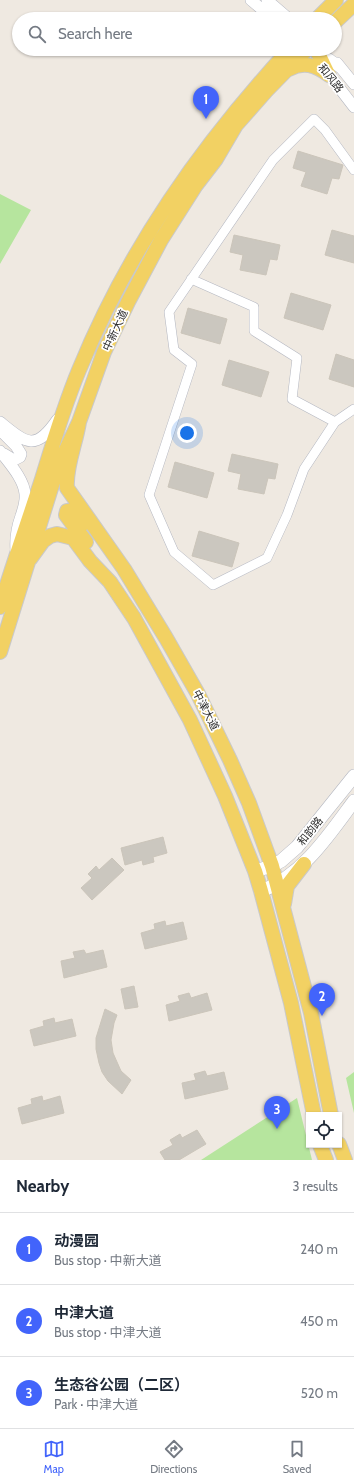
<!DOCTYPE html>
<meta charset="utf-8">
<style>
:root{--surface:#fff;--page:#f2f2f3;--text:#1f2937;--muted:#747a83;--line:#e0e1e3;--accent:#4264fb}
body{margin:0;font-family:Cabin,"Noto Sans SC",sans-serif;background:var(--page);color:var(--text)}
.controls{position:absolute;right:12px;bottom:12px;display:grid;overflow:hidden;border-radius:0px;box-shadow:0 1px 3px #0004}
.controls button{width:36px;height:36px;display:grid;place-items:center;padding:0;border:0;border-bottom:1px solid var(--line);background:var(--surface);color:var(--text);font:20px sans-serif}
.you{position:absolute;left:187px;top:433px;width:14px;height:14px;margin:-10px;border:3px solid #fff;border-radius:50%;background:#1a73e8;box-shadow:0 0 0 6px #1a73e833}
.badge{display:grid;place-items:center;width:26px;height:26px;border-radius:50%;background:var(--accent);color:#fff;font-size:13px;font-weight:700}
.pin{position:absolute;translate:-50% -33px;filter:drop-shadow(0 1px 2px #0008)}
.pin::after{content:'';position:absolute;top:21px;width:14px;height:12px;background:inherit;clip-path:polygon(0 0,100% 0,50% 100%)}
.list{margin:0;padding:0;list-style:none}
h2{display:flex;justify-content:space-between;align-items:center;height:52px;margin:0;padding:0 16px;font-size:17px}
h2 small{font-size:13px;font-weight:400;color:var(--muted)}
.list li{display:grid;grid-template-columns:26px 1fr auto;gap:12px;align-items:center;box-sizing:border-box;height:72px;padding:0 16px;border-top:1px solid var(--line)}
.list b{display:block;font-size:15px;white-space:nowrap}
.list p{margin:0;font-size:13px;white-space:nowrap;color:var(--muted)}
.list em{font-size:13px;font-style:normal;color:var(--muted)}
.icon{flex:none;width:22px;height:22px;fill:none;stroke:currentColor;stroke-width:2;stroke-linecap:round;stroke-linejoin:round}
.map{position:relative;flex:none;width:354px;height:1160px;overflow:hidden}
.search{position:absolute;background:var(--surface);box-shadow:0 1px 3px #0004;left:12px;right:12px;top:12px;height:44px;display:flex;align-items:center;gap:10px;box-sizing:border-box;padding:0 14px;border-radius:22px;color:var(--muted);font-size:15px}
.sheet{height:268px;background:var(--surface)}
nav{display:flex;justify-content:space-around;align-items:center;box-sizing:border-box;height:56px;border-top:1px solid var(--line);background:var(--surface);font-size:11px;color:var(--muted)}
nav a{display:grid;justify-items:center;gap:2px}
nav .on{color:var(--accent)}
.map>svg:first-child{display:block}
.green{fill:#b6e59e}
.building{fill:#cbc7bf;stroke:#cbc5ba}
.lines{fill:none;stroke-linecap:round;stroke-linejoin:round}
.minor-casing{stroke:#b4b7c1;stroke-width:10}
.tertiary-casing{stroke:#b4b7c1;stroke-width:12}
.secondary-casing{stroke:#b4b7c1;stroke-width:14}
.primary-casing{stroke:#c9c9c9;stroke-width:16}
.minor{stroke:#fff;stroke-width:9}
.tertiary{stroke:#fff;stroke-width:11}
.secondary{stroke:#fff;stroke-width:13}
.primary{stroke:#f2d163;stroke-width:14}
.labels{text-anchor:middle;stroke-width:3.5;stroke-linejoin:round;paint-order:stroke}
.street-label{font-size:11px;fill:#2e2e2e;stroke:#fff}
</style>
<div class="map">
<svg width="354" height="1160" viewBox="0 0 354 1160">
<rect width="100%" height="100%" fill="#efe9e1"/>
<path class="green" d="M 0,194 L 31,210 L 0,264 Z
M 354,1072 L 354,1113 L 346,1078 Z
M 297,1098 L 312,1160 L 201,1160 Z"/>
<path class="building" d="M 298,151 L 343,165 L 339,179 L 332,178 L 327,194 L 301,186 L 306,172 L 293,168 Z
M 332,230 L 354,236 L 354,263 L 325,255 Z
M 234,235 L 280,245 L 277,260 L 270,259 L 266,275 L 240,270 L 243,255 L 230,252 Z
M 291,293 L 331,305 L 323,330 L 284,318 Z
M 188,308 L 227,319 L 220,344 L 181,333 Z
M 336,354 L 354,360 L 354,387 L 329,379 Z
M 229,360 L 269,372 L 261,397 L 222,385 Z
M 232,454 L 278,464 L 275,479 L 268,478 L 264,494 L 238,489 L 241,474 L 228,471 Z
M 175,462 L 214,473 L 207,498 L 168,487 Z
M 199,531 L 239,543 L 232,567 L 192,556 Z
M 163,837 L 167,853 L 153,857 L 154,862 L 143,865 L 142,860 L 125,865 L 121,848 Z
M 112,858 L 124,870 L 92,900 L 81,888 L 92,878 L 88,874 L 96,866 L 99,870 Z
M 165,921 L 166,926 L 183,922 L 187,939 L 145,949 L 141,933 L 155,929 L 154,924 Z
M 84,950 L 86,954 L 103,950 L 107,967 L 64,978 L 61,961 L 75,958 L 73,952 Z
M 134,986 L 138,1007 L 125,1009 L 121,989 Z
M 189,993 L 191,998 L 207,993 L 212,1010 L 169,1021 L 166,1005 L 180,1001 L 178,996 Z
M 105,1009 L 117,1015 L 114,1023 L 111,1040 L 113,1053 L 121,1071 L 131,1080 L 122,1094 L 108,1081 L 102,1072 L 99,1063 L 96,1049 L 96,1038 Z
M 54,1018 L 55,1023 L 72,1019 L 76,1036 L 34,1046 L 30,1030 L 44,1026 L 43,1021 Z
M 205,1071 L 207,1076 L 224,1072 L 228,1089 L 185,1099 L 182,1083 L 196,1080 L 194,1074 Z
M 42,1096 L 43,1101 L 60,1096 L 64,1113 L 22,1124 L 18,1108 L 32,1104 L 31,1099 Z
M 197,1130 L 206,1144 L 179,1160 L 165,1160 L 160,1152 L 173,1145 L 170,1140 L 180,1134 L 182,1138 Z"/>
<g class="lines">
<g class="minor-casing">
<path id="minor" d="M 354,170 L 325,130 L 314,119 L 273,160 L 169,312 L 174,350 L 192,364 L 149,495 L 174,552 L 213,585 L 267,558 L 287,515 L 304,469 L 335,422 L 354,409
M 191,279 L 254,307 L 254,331 L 297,358 L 292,399 L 335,422"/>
</g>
<g class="tertiary-casing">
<path id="tertiary" d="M 251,0 L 273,19
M 267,0 L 289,19
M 316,52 L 329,59 L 341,68
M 337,63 L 354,84
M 324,68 L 354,107
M 0,422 C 26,443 35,452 57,420
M 0,430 L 16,446 L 21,454 L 20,457 L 14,460 L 4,454
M 0,451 C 9,463 24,479 25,494 C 26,502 23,509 21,516 C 17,527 15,538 16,550"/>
</g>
<g class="secondary-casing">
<path id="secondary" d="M 255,871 L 272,866 L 281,861 L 297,847 L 354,776
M 261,891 C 302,876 329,835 354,801"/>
</g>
<g class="primary-casing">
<path id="primary" d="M 317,19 L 336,0
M 335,22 L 354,4
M 316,49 L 328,74
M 289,69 C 304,61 315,65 329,75
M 79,422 C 76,443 65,468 67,488 L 124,569 L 166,638 L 198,694 L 230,760 L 249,803 L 272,866 L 311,1013 L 331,1115
M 85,523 C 81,517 75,509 67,511 L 66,515 L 86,542
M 30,559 L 43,541 L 50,536 L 57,534 L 73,538 L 90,561 L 110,582 L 134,618 L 190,720 L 225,796 L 255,871 L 261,891 L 291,1003 L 314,1115
M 0,607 C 13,564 28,522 42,479 C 53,443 64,406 79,370 C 129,248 201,146 290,49
M 0,652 L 57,469 L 79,422 L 104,352 L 128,302 L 161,240 L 196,185 L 216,159 L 236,125 L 266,91 L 307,49
M 284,904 L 287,886 L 304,864
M 339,1144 L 345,1160
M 320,1145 L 326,1160"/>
</g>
<use href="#minor" class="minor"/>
<use href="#tertiary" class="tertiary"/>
<use href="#secondary" class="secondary"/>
<use href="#primary" class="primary"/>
</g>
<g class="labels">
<g class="street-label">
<text transform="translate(331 78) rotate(51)" y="4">和风路</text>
<text transform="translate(115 330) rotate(-65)" y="4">中新大道</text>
<text transform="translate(206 710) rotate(63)" y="4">中津大道</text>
<text transform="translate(310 831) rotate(-51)" y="4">和韵路</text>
</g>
</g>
</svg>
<div class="controls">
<button><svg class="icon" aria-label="locate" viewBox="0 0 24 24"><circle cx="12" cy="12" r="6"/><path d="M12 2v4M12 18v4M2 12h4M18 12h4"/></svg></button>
</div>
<div class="you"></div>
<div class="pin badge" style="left:206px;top:119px">1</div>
<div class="pin badge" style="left:322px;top:1016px">2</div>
<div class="pin badge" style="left:277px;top:1129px">3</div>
<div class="search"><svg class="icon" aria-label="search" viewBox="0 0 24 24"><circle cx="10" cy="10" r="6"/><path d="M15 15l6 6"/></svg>Search here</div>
</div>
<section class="sheet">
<h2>Nearby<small>3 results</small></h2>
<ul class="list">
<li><span class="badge">1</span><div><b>动漫园</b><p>Bus stop · 中新大道</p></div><em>240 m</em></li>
<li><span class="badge">2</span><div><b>中津大道</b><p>Bus stop · 中津大道</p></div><em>450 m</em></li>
<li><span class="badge">3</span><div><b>生态谷公园（二区）</b><p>Park · 中津大道</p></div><em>520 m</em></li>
</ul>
</section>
<nav>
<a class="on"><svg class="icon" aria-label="map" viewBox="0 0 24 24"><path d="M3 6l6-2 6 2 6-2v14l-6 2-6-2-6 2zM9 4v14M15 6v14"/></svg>Map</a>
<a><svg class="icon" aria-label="directions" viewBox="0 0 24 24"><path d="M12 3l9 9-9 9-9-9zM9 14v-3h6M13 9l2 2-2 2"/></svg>Directions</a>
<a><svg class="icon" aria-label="saved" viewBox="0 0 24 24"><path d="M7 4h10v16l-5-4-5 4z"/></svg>Saved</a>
</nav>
